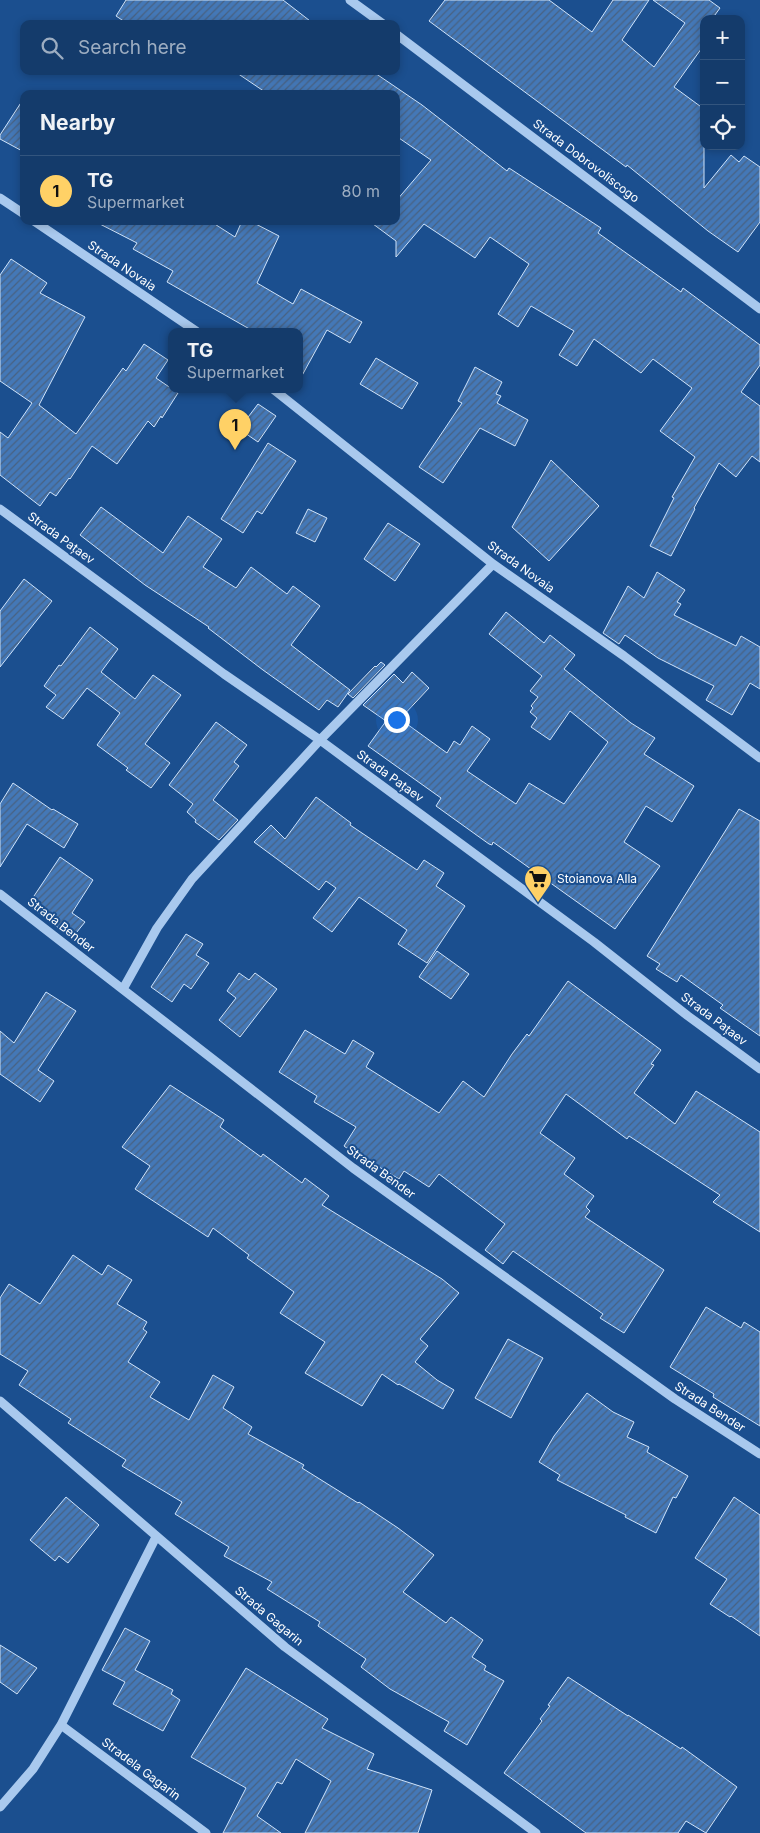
<!DOCTYPE html>
<meta charset="utf-8">
<style>
:root{--surface:#143b6b;--page:#214673;--text:#f1f3f6;--muted:#9dadc1;--line:#33557e;--accent:#ffd166}
body{margin:0;font-family:Inter,sans-serif;background:var(--page);color:var(--text)}
.controls{position:absolute;right:15px;top:15px;display:grid;overflow:hidden;border-radius:10px;box-shadow:0 2px 8px #0003}
.controls button{width:45px;height:45px;display:grid;place-items:center;padding:0;border:0;border-bottom:1px solid var(--line);background:var(--surface);color:var(--text);font:25px sans-serif}
.you{position:absolute;left:396px;top:719px;width:18px;height:18px;margin:-12px;border:4px solid #fff;border-radius:50%;background:#1a73e8;box-shadow:0 0 0 8px #1a73e833}
.badge{display:grid;place-items:center;width:32px;height:32px;border-radius:50%;background:var(--accent);color:#111;font-size:16px;font-weight:700}
.pin{position:absolute;translate:-50% -41px;filter:drop-shadow(0 1px 2px #0008)}
.pin::after{content:'';position:absolute;top:26px;width:18px;height:15px;background:inherit;clip-path:polygon(0 0,100% 0,50% 100%)}
.popup{position:absolute;left:168px;top:328px;width:135px;height:65px;box-sizing:border-box;display:grid;place-content:center;border-radius:10px;background:var(--surface);filter:drop-shadow(0 1px 4px #0005);font-size:16px;white-space:nowrap;color:var(--muted)}
.popup b{font-size:19px;color:var(--text)}
.popup::after{content:'';position:absolute;left:50%;top:100%;margin-left:-10px;border:10px solid transparent;border-top-color:var(--surface)}
.list{margin:0;padding:0;list-style:none}
h2{display:flex;justify-content:space-between;align-items:center;height:65px;margin:0;padding:0 20px;font-size:21px}
h2 small{font-size:16px;font-weight:400;color:var(--muted)}
.list li{display:grid;grid-template-columns:32px 1fr auto;gap:15px;align-items:center;box-sizing:border-box;height:70px;padding:0 20px;border-top:1px solid var(--line)}
.list b{display:block;font-size:19px;white-space:nowrap}
.list p{margin:0;font-size:16px;white-space:nowrap;color:var(--muted)}
.list em{font-size:16px;font-style:normal;color:var(--muted)}
.icon{flex:none;width:28px;height:28px;fill:none;stroke:currentColor;stroke-width:2;stroke-linecap:round;stroke-linejoin:round}
.map{position:relative;flex:none;width:760px;height:1833px;overflow:hidden}
.search{position:absolute;background:var(--surface);box-shadow:0 2px 8px #0003;left:20px;top:20px;width:380px;height:55px;display:flex;align-items:center;gap:12px;box-sizing:border-box;padding:0 18px;border-radius:10px;color:var(--muted);font-size:19px}
.panel{position:absolute;background:var(--surface);box-shadow:0 2px 8px #0003;left:20px;top:90px;width:380px;height:135px;border-radius:10px}
.map>svg:first-child{display:block}
.building{fill:url(#building-hatch);stroke:#cfe3fa}
.lines{fill:none;stroke-linecap:round;stroke-linejoin:round}
.minor{stroke:#a9c9ee;stroke-width:9}
.labels{text-anchor:middle;stroke-width:4;stroke-linejoin:round;paint-order:stroke}
.street-label{font-size:12px;fill:#fff;stroke:#1b4f8f}
.poi-label{font-size:12px;fill:#fff;stroke:#1b4f8f;text-anchor:start}
</style>
<div class="map">
<svg width="760" height="1833" viewBox="0 0 760 1833">
<defs>
<pattern id="building-hatch" width="6" height="6" patternUnits="userSpaceOnUse" patternTransform="scale(1.25)"><rect width="6" height="6" fill="#4478b7"/><path d="M-1 1l2-2M0 6l6-6M5 7l2-2" fill="none" stroke="#486282"/></pattern>
</defs>
<rect width="100%" height="100%" fill="#1b4f8f"/>
<path class="building" d="M 126,0 L 283,0 L 314,24 L 128,24 L 116,16 Z
M 445,0 L 549,0 L 592,32 L 613,0 L 649,0 L 622,40 L 654,67 L 685,23 L 653,0 L 709,0 L 720,8 L 712,19 L 704,19 L 704,45 L 674,87 L 704,109 L 704,188 L 731,155 L 739,162 L 744,156 L 760,167 L 760,222 L 738,252 L 708,231 L 627,165 L 626,167 L 429,21 Z
M 234,71 L 372,71 L 422,105 L 507,171 L 509,168 L 601,228 L 598,233 L 681,292 L 683,288 L 760,345 L 760,365 L 741,392 L 760,406 L 760,462 L 752,456 L 736,477 L 719,463 L 694,508 L 695,509 L 671,556 L 650,546 L 674,498 L 672,497 L 695,457 L 660,431 L 692,388 L 653,359 L 641,373 L 594,339 L 577,366 L 559,355 L 574,331 L 531,306 L 518,327 L 498,314 L 529,264 L 490,237 L 475,258 L 424,224 L 396,257 L 396,241 L 369,221 L 396,221 L 396,201 L 431,160 L 396,136 L 396,94 L 268,94 Z
M 24,98 L 24,152 L 0,139 L 0,135 Z
M 94,221 L 210,221 L 235,237 L 242,221 L 250,221 L 279,236 L 257,283 L 293,304 L 301,289 L 362,322 L 350,343 L 327,330 L 299,381 L 299,331 L 253,331 L 167,282 L 173,271 L 133,249 L 137,243 Z
M 11,259 L 47,283 L 40,293 L 85,317 L 39,405 L 76,434 L 123,368 L 126,371 L 144,344 L 168,360 L 156,378 L 178,393 L 162,418 L 161,416 L 154,427 L 148,421 L 117,464 L 92,446 L 70,479 L 69,478 L 56,496 L 50,492 L 40,506 L 0,475 L 0,432 L 8,438 L 32,403 L 0,381 L 0,275 Z
M 376,358 L 418,383 L 402,409 L 360,384 Z
M 475,367 L 502,382 L 496,394 L 501,396 L 497,403 L 528,420 L 515,446 L 480,428 L 443,483 L 419,467 L 462,403 L 458,401 Z
M 258,404 L 276,416 L 258,442 L 239,429 Z
M 268,443 L 296,461 L 262,514 L 257,511 L 243,533 L 221,519 Z
M 551,460 L 599,506 L 549,561 L 512,527 Z
M 101,507 L 163,553 L 188,516 L 222,539 L 203,567 L 236,588 L 251,567 L 287,594 L 293,586 L 320,606 L 291,645 L 350,690 L 338,707 L 327,700 L 319,710 L 263,670 L 208,628 L 209,627 L 145,585 L 80,535 Z
M 308,509 L 327,518 L 315,542 L 296,533 Z
M 388,523 L 420,544 L 395,581 L 364,559 Z
M 657,572 L 685,590 L 677,602 L 681,604 L 674,615 L 736,646 L 741,636 L 760,647 L 760,689 L 750,683 L 732,715 L 706,700 L 714,686 L 658,658 L 625,635 L 619,644 L 603,633 L 628,586 L 644,598 Z
M 24,579 L 52,601 L 0,667 L 0,611 Z
M 506,612 L 544,643 L 550,635 L 575,655 L 564,669 L 631,723 L 655,738 L 644,754 L 694,786 L 672,822 L 646,806 L 624,842 L 660,866 L 615,929 L 493,842 L 492,845 L 489,844 L 436,806 L 441,798 L 368,746 L 386,721 L 363,705 L 394,674 L 403,683 L 412,672 L 429,688 L 400,719 L 447,753 L 454,741 L 460,745 L 472,726 L 490,739 L 467,771 L 516,804 L 529,783 L 564,804 L 608,742 L 570,711 L 550,740 L 531,727 L 537,718 L 530,712 L 533,708 L 531,706 L 538,697 L 530,691 L 542,676 L 489,634 Z
M 90,627 L 118,649 L 101,672 L 135,699 L 153,675 L 181,695 L 145,744 L 170,763 L 151,788 L 126,770 L 128,768 L 97,745 L 120,713 L 87,688 L 63,719 L 46,707 L 56,695 L 44,686 L 59,665 L 61,666 Z
M 381,662 L 385,665 L 353,698 L 348,694 L 375,666 L 376,667 Z
M 216,722 L 247,745 L 234,762 L 239,766 L 213,800 L 238,820 L 219,840 L 195,822 L 196,820 L 187,812 L 193,804 L 169,785 Z
M 13,783 L 52,810 L 53,809 L 78,824 L 64,848 L 27,824 L 0,867 L 0,804 Z
M 316,797 L 351,823 L 350,825 L 417,870 L 424,860 L 444,873 L 436,886 L 465,906 L 427,963 L 398,944 L 407,930 L 359,897 L 332,932 L 313,918 L 336,888 L 326,881 L 319,890 L 254,842 L 271,825 L 285,839 Z
M 739,809 L 760,821 L 760,1036 L 720,1008 L 723,1005 L 681,975 L 677,982 L 656,969 L 660,964 L 647,956 Z
M 60,857 L 93,880 L 72,913 L 85,922 L 72,938 L 28,905 Z
M 186,934 L 203,944 L 196,955 L 209,963 L 191,989 L 184,984 L 172,1002 L 151,987 Z
M 437,951 L 469,974 L 451,999 L 419,977 Z
M 239,973 L 249,980 L 255,973 L 277,989 L 240,1037 L 219,1020 L 236,998 L 227,991 Z
M 568,981 L 661,1050 L 651,1064 L 654,1065 L 634,1093 L 675,1124 L 696,1091 L 760,1132 L 760,1232 L 713,1202 L 720,1195 L 629,1136 L 627,1139 L 566,1094 L 540,1133 L 575,1158 L 564,1174 L 594,1196 L 586,1207 L 590,1211 L 585,1217 L 664,1270 L 624,1333 L 600,1318 L 603,1314 L 513,1251 L 503,1264 L 485,1250 L 505,1224 L 439,1174 L 429,1187 L 404,1171 L 399,1179 L 366,1159 L 364,1161 L 344,1146 L 356,1127 L 314,1102 L 317,1096 L 279,1072 L 305,1030 L 345,1054 L 353,1040 L 374,1053 L 366,1067 L 439,1113 L 463,1081 L 484,1097 L 512,1054 L 527,1034 L 529,1036 Z
M 46,992 L 76,1011 L 38,1070 L 54,1081 L 40,1102 L 0,1074 L 0,1031 L 14,1043 Z
M 170,1085 L 224,1120 L 220,1127 L 261,1157 L 263,1154 L 302,1183 L 305,1178 L 329,1196 L 322,1205 L 442,1279 L 459,1293 L 420,1339 L 428,1346 L 415,1362 L 437,1380 L 454,1390 L 443,1409 L 399,1384 L 398,1385 L 382,1374 L 362,1406 L 305,1373 L 325,1342 L 280,1313 L 294,1292 L 247,1258 L 249,1255 L 213,1228 L 208,1237 L 135,1189 L 150,1166 L 122,1147 Z
M 73,1255 L 102,1275 L 108,1265 L 132,1280 L 117,1304 L 147,1322 L 143,1329 L 147,1332 L 128,1362 L 160,1382 L 150,1397 L 189,1420 L 213,1375 L 234,1387 L 223,1408 L 252,1427 L 248,1434 L 304,1465 L 302,1468 L 358,1503 L 359,1502 L 398,1528 L 434,1555 L 403,1592 L 446,1623 L 451,1617 L 483,1640 L 472,1657 L 486,1666 L 484,1670 L 504,1681 L 467,1745 L 444,1731 L 449,1722 L 390,1689 L 361,1667 L 366,1659 L 318,1626 L 320,1622 L 267,1589 L 272,1582 L 224,1556 L 229,1547 L 175,1514 L 182,1502 L 122,1466 L 126,1460 L 68,1423 L 71,1419 L 19,1385 L 28,1371 L 0,1354 L 0,1298 L 9,1284 L 40,1304 Z
M 706,1307 L 741,1328 L 744,1322 L 760,1332 L 760,1426 L 713,1397 L 714,1394 L 670,1367 Z
M 508,1339 L 543,1358 L 511,1418 L 475,1398 Z
M 587,1393 L 613,1412 L 634,1422 L 627,1437 L 649,1447 L 647,1452 L 688,1476 L 676,1498 L 673,1497 L 656,1533 L 625,1517 L 626,1515 L 557,1480 L 560,1475 L 539,1462 L 554,1436 Z
M 66,1497 L 99,1525 L 68,1563 L 59,1556 L 55,1561 L 30,1540 Z
M 734,1497 L 760,1515 L 760,1636 L 731,1616 L 730,1617 L 710,1604 L 727,1579 L 695,1558 Z
M 125,1628 L 150,1641 L 135,1670 L 173,1690 L 171,1694 L 180,1700 L 163,1731 L 113,1704 L 125,1682 L 102,1670 Z
M 0,1645 L 37,1668 L 17,1694 L 0,1682 Z
M 246,1668 L 328,1719 L 322,1728 L 374,1754 L 367,1769 L 432,1790 L 418,1833 L 305,1833 L 331,1781 L 296,1759 L 282,1784 L 277,1782 L 257,1816 L 281,1833 L 223,1833 L 246,1788 L 191,1757 Z
M 568,1677 L 628,1716 L 628,1715 L 681,1749 L 682,1747 L 737,1787 L 706,1833 L 686,1821 L 678,1833 L 586,1833 L 504,1773 L 542,1721 L 540,1719 L 550,1706 L 548,1705 Z"/>
<g class="lines">
<path class="minor" d="M 350,0 L 383,24
M 396,34 L 760,309
M 0,198 L 24,214
M 34,221 L 196,331
M 273,389 L 493,564 L 624,656 L 760,758
M 0,509 L 224,674 L 320,740 L 594,942 L 688,1016 L 760,1069
M 0,894 L 353,1168 L 675,1399 L 760,1454
M 123,989 L 157,928 L 192,879 L 320,740 L 493,564
M 0,1401 L 285,1647 L 536,1833
M 61,1725 L 206,1833
M 0,1807 L 33,1769 L 61,1725 L 156,1537"/>
</g>
<defs>
<g id="supermarket-pin" transform="scale(1.4375)"><path d="M0 17L-7.5 6A9.5 9.5 0 1 1 7.5 6Z" fill="#ffd166" stroke="#1b4f8f"/><path d="M-6-5.5h2.5l.6 2H6L4.5 2H-2.5L-4.4-4H-6ZM-1.5 3.2a1.3 1.3 0 1 0 .1 0ZM3 3.2a1.3 1.3 0 1 0 .1 0Z" fill="#111"/></g>
</defs>
<g fill-rule="evenodd">
<use href="#supermarket-pin" x="538" y="879"/>
</g>
<g class="labels">
<g class="street-label">
<text transform="translate(586 161) rotate(37)" y="4">Strada Dobrovoliscogo</text>
<text transform="translate(122 266) rotate(34)" y="4">Strada Novaia</text>
<text transform="translate(61 538) rotate(36)" y="4">Strada Pațaev</text>
<text transform="translate(521 567) rotate(36)" y="4">Strada Novaia</text>
<text transform="translate(390 776) rotate(36)" y="4">Strada Pațaev</text>
<text transform="translate(61 925) rotate(38)" y="4">Strada Bender</text>
<text transform="translate(714 1019) rotate(37)" y="4">Strada Pațaev</text>
<text transform="translate(381 1172) rotate(36)" y="4">Strada Bender</text>
<text transform="translate(710 1407) rotate(33)" y="4">Strada Bender</text>
<text transform="translate(269 1616) rotate(40)" y="4">Strada Gagarin</text>
<text transform="translate(141 1769) rotate(37)" y="4">Stradela Gagarin</text>
</g>
<g class="poi-label">
<text x="557" y="883">Stoianova Alla</text>
</g>
</g>
</svg>
<div class="controls">
<button>+</button>
<button>−</button>
<button><svg class="icon" aria-label="locate" viewBox="0 0 24 24"><circle cx="12" cy="12" r="6"/><path d="M12 2v4M12 18v4M2 12h4M18 12h4"/></svg></button>
</div>
<div class="you"></div>
<div class="pin badge" style="left:235px;top:450px">1</div>
<div class="popup"><b>TG</b>Supermarket</div>
<div class="search"><svg class="icon" aria-label="search" viewBox="0 0 24 24"><circle cx="10" cy="10" r="6"/><path d="M15 15l6 6"/></svg>Search here</div>
<section class="panel">
<h2>Nearby<small></small></h2>
<ul class="list">
<li><span class="badge">1</span><div><b>TG</b><p>Supermarket</p></div><em>80 m</em></li>
</ul>
</section>
</div>
